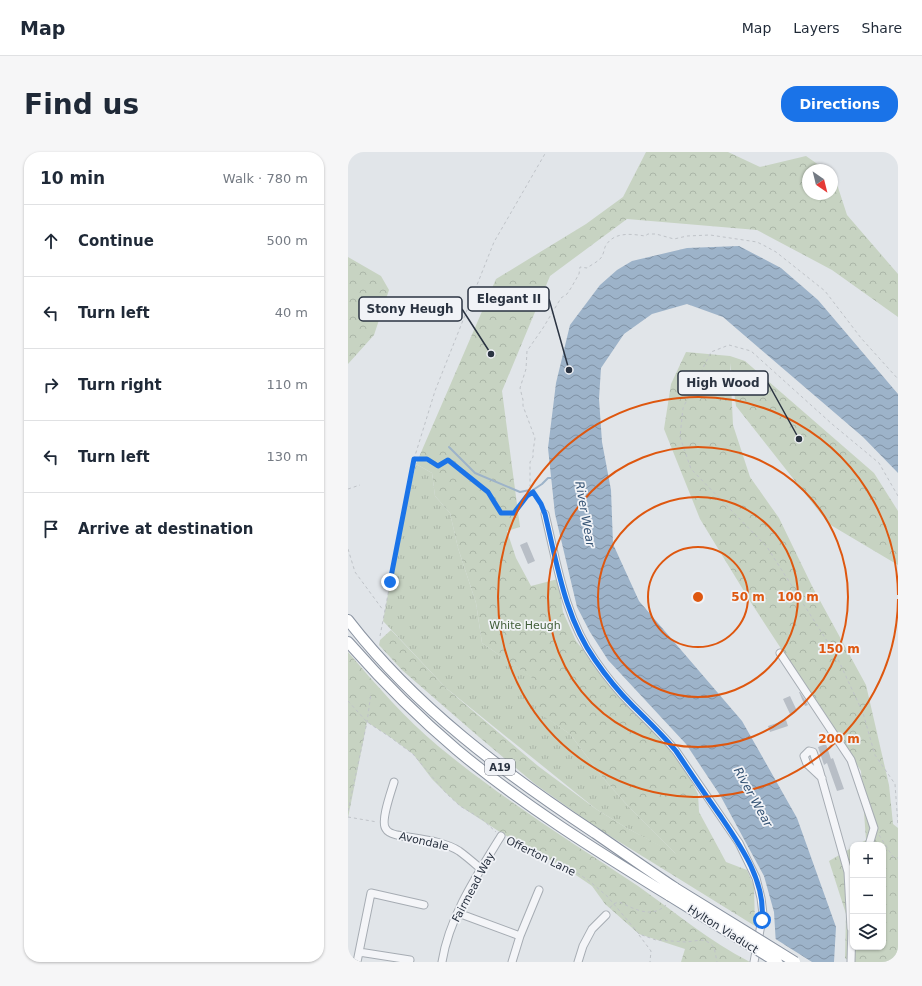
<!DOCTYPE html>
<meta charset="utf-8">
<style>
:root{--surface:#fff;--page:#f6f6f7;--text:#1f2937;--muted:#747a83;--line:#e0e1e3;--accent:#1a73e8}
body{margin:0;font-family:"DejaVu Sans",sans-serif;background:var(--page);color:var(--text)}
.controls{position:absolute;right:12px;bottom:12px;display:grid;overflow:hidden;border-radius:8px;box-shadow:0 1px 3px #0004}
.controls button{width:36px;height:36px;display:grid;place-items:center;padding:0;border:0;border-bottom:1px solid var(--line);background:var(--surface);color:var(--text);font:20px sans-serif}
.compass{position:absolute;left:454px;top:12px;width:36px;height:36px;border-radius:50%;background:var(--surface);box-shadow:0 1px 3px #0004;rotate:145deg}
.stop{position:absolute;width:12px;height:12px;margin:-9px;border:3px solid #1a73e8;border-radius:50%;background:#fff}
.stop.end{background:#1a73e8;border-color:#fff;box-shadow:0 1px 4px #0008}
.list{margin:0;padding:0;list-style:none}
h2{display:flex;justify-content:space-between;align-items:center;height:52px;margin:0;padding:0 16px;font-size:17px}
h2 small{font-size:13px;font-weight:400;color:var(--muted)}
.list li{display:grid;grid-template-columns:26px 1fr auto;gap:12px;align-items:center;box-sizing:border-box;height:72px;padding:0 16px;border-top:1px solid var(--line)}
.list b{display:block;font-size:15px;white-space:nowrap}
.list em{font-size:13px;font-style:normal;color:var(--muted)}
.icon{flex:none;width:22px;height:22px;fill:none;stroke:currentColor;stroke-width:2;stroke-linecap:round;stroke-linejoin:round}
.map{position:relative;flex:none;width:550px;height:810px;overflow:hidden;border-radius:16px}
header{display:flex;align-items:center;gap:24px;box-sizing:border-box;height:56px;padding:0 20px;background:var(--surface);border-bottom:1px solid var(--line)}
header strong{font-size:19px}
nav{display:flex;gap:22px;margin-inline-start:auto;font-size:14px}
.intro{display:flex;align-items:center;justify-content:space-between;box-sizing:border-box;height:96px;padding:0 24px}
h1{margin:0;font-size:28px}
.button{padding:10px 18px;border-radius:16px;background:var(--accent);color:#fff;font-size:14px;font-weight:700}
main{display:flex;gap:24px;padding:0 24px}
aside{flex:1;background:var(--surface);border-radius:16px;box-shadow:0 1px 3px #0004}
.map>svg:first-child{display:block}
.grass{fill:url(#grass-tufts)}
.forest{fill:url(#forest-crowns)}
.water{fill:url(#water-waves)}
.pier{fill:#e1e5e9}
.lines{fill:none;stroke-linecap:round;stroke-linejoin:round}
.stream{stroke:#9db3c9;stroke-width:2}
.building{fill:#b8bec6}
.minor-casing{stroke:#a6acb3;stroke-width:9}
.highway-casing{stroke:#8992a0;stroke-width:12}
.path{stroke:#bfc3c8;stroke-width:1;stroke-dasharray:3 3;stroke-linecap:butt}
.minor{stroke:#f4f5f8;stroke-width:7}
.highway{stroke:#fff;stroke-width:10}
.highway-bridge-casing{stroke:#8992a0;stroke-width:12;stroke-linecap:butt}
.highway-bridge{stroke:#fff;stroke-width:10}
.route{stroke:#1a73e8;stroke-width:5}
.ring{fill:none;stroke:#de570f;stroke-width:2}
.labels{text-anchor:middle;stroke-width:3.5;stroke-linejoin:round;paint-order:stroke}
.shield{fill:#f1f3f7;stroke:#666d78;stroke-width:1}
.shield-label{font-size:10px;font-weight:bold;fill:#2a3341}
.park-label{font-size:11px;fill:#3f5c37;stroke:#f1f3f7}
.street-label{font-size:11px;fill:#2a3341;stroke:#f1f3f7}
.water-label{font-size:12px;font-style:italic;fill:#345374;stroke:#f1f3f7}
.centre{fill:#de570f;stroke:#f1f3f7;stroke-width:2}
.ring-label{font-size:12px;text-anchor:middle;font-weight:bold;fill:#de570f;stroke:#f1f3f7;stroke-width:3.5;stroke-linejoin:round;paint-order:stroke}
.leader{fill:none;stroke:#2a3341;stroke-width:1.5}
.callout-dot{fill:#2a3341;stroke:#f1f3f7;stroke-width:1.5}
.callout{fill:#f1f3f7;stroke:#2a3341;stroke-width:1.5}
.callout-label{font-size:12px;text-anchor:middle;font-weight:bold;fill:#2a3341}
</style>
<header>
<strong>Map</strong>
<nav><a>Map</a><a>Layers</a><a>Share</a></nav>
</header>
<div class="intro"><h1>Find us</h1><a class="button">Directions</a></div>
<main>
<aside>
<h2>10 min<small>Walk · 780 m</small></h2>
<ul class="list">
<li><svg class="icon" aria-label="ahead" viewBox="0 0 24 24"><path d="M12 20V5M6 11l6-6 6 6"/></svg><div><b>Continue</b></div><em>500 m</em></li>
<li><svg class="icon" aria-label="left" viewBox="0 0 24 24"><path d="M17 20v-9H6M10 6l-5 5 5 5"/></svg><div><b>Turn left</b></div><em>40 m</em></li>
<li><svg class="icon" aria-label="right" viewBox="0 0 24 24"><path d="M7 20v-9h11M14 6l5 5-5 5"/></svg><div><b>Turn right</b></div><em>110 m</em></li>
<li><svg class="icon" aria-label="left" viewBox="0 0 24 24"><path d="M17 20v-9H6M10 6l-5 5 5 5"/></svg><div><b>Turn left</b></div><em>130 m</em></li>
<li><svg class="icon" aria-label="arrive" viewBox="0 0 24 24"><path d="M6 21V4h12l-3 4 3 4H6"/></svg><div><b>Arrive at destination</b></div></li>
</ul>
</aside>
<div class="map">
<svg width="550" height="810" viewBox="0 0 550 810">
<defs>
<pattern id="grass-tufts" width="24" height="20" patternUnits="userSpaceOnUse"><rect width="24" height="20" fill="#c7d3c2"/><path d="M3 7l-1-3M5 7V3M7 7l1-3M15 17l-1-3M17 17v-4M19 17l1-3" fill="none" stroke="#abb6a8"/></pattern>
<pattern id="forest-crowns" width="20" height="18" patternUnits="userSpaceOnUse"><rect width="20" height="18" fill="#c7d3c2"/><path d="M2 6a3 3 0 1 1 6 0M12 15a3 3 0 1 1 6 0" fill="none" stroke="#abb6a8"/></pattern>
<pattern id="water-waves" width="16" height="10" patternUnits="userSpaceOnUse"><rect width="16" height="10" fill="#9db3c9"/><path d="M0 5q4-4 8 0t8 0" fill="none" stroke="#8092a5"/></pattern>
</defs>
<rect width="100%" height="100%" fill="#e1e5e9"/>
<path class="grass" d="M 68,312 L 84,321 L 87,344 L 102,361 L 110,396 L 128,451 L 134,491 L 194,532 L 189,559 L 222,582 L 255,626 L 280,654 L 330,704 L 277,675 L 248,657 L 98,536 L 35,469 L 42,431 L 41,426 Z"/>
<path class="forest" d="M 298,0 L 380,0 L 412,15 L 458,4 L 478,18 L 460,18 L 460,42 L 484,42 L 484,22 L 486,23 L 499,63 L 550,122 L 550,165 L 484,118 L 409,78 L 279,67 L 202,124 L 154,239 L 172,375 L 159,379 L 168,406 L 183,434 L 210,427 L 215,460 L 228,489 L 264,534 L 318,591 L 335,613 L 350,642 L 351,660 L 378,710 L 399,718 L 406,734 L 407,774 L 249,676 L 187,632 L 131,585 L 54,518 L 31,493 L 32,488 L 43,478 L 98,536 L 190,614 L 248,657 L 277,675 L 328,702 L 280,654 L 255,626 L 222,582 L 188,559 L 193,532 L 134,491 L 128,451 L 110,396 L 102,361 L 87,344 L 84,321 L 68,312 L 148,127 L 238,72 L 275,45 Z
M 0,105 L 33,124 L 41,138 L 26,183 L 0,212 Z
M 338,200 L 382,204 L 397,209 L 526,321 L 550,359 L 550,413 L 481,372 L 388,254 L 382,211 L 385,273 L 402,325 L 431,366 L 464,434 L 518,533 L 541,633 L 545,672 L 550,676 L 550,810 L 502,810 L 497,806 L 498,762 L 481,709 L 505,695 L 505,795 L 535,795 L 535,693 L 509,693 L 518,688 L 513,619 L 402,449 L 352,367 L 316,277 L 323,232 Z
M 0,500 C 28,533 57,566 90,594 C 153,646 222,689 290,734 C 327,760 362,790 402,810 L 333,810 L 337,797 L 291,782 L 257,752 L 244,734 L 222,719 L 155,682 L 112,654 L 98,641 L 84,627 L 65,602 L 42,585 L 19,570 L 0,666 Z"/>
<path class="water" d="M 391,94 L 433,116 L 470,148 L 550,242 L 550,321 L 515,285 L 375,165 L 339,152 L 304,162 L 276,182 L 253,216 L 251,247 L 254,290 L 263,338 L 265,392 L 291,449 L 394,569 L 449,666 L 488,775 L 486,810 L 429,810 L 426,760 L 416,724 L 372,643 L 338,592 L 260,508 L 242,480 L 229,455 L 207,362 L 200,296 L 208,231 L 222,173 L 252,133 L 269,118 L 284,109 L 339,96 Z"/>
<path class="pier" d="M 426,786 L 464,810 L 427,810 Z"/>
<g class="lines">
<path class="stream" d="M 101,295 L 127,321 L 172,340 L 182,338
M 185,338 L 194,332 L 200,326 L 205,326"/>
</g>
<path class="building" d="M 179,390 L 187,409 L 180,412 L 172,393 Z
M 451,540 L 452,540 L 460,553 L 457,554 Z
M 442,544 L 449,559 L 442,562 L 435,547 Z
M 438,568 L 440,574 L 422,580 L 420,574 Z
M 478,592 L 483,607 L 485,606 L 496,637 L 489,639 L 479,611 L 476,613 L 470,595 Z"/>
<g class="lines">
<g class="minor-casing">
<path id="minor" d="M 197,362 C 209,412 217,466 247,508 C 258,524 270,539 284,553 C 299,568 314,582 328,599 L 391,691 L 408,726 L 413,746 L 415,762 L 406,810
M 432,501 L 503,608 L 526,676 L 521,693
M 474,626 L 459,612 L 456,604 L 461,599 L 465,600 L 471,617 L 500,720 L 503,776
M 46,630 C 43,640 32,670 38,677 C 40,681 45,682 49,683 C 68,687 94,688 111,699 C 118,704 126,711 133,717
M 110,761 L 172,784
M 11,800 L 62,808
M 9,810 L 23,741 L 76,753
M 94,810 C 101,765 129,723 153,684
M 164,810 L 172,784 L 191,738
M 230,810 L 235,794 L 244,777 L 258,763
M 503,810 L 504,772"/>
</g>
<g class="highway-casing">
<path id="highway" d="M 0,468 C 67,555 156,621 247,681 C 273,699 300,718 327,736
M 0,490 C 34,529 70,565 109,598 C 175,653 249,699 322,744"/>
</g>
<path class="path" d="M 66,307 L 79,307 L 90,314 L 100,308 L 140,341 L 153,361 L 166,361 L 179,344 L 184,341
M 0,337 L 12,333
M 550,344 L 531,311 L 484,272 L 403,199 L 381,193 L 363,200 L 335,256 L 332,285 L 343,317 L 419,395 L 488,503 L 515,561 L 527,603 L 547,632 L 550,673
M 195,356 L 182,334 L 182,310 L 185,305 L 185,300 L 187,286 L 175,254 L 175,248 L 172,236 L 178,217 L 179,199 L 195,176 L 213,146 L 219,142 L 223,136 L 231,122 L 232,115 L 239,116 C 243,113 249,110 252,107 C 255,104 256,99 257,95 C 265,79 284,82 297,84 L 300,82 L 308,82 L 326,87 L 339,84 L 362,83 L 409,90 L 417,94 L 428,100 L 477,139 L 513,186 L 550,227
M 0,397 L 7,420 L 35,458
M 32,484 L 66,307 L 87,239 L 146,90 L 198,0
M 0,549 L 19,570 L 42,585 L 65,602 L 98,641 L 112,654 L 134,667 L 148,680
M 0,659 L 19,570 L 23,541
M 0,665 L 29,670
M 531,683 L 545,705 L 550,706
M 159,688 L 181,699 L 215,712 L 240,728 L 259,744 L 291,782 L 308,788 L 338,790 L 354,788 L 360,790 L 366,795 L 369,810
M 262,756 L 265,752 L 271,750 C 287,757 303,767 318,753
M 291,783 L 303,799 L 302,810"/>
<use href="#minor" class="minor"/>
<use href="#highway" class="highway"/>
<g class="highway-bridge-casing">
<path id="highway-bridge" d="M 327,736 L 447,810
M 322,744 L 429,810"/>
</g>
<use href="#highway-bridge" class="highway-bridge"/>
</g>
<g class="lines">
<path class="route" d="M 42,430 L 66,307 L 79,307 L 90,314 L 100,308 L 140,340 L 153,361 L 166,361 L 179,344 L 185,340 L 193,352 L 197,362 C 209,412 217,466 247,508 C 258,524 270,539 284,553 C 299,568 314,582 328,599 C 342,620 356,641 371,662 C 392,693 418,729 414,768"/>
</g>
<g class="ring">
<circle cx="350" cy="445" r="50"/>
<circle cx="350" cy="445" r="100"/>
<circle cx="350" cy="445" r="150"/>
<path d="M550 447A200 200 0 1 1 550 443"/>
</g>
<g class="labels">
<rect class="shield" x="137" y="607" width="30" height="16" rx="3"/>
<g class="shield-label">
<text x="152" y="619">A19</text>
</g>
<g class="park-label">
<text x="177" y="477">White Heugh</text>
</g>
<g class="street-label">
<text transform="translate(76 689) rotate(13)" y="4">Avondale</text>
<text transform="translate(193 704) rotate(26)" y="4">Offerton Lane</text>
<text transform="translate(125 735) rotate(-62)" y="4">Fairmead Way</text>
<text transform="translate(375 777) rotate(32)" y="4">Hylton Viaduct</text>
</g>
<g class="water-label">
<text transform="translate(237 362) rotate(80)" y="4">River Wear</text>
<text transform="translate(405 645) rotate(61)" y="4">River Wear</text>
</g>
</g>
<circle cx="350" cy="445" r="6" class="centre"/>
<g class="ring-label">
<text x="400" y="449">50 m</text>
<text x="450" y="449">100 m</text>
<text x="491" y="501">150 m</text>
<text x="491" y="591">200 m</text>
</g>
<path class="leader" d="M221 218L201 147M143 202L114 157M451 287L420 231"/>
<g class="callout-dot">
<circle cx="221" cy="218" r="4"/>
<circle cx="143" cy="202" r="4"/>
<circle cx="451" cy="287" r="4"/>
</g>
<g class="callout">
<rect x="120" y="135" width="81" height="24" rx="4"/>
<rect x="11" y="145" width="103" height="24" rx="4"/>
<rect x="330" y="219" width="90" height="24" rx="4"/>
</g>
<g class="callout-label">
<text x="161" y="151">Elegant II</text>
<text x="62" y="161">Stony Heugh</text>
<text x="375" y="235">High Wood</text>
</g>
</svg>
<div class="controls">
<button>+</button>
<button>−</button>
<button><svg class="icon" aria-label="layers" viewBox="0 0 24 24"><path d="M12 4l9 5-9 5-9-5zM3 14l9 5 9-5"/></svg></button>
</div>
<svg class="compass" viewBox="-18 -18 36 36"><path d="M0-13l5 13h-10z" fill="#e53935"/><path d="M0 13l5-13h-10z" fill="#747a83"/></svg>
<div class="stop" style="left:414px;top:768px"></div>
<div class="stop end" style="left:42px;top:430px"></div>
</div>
</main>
